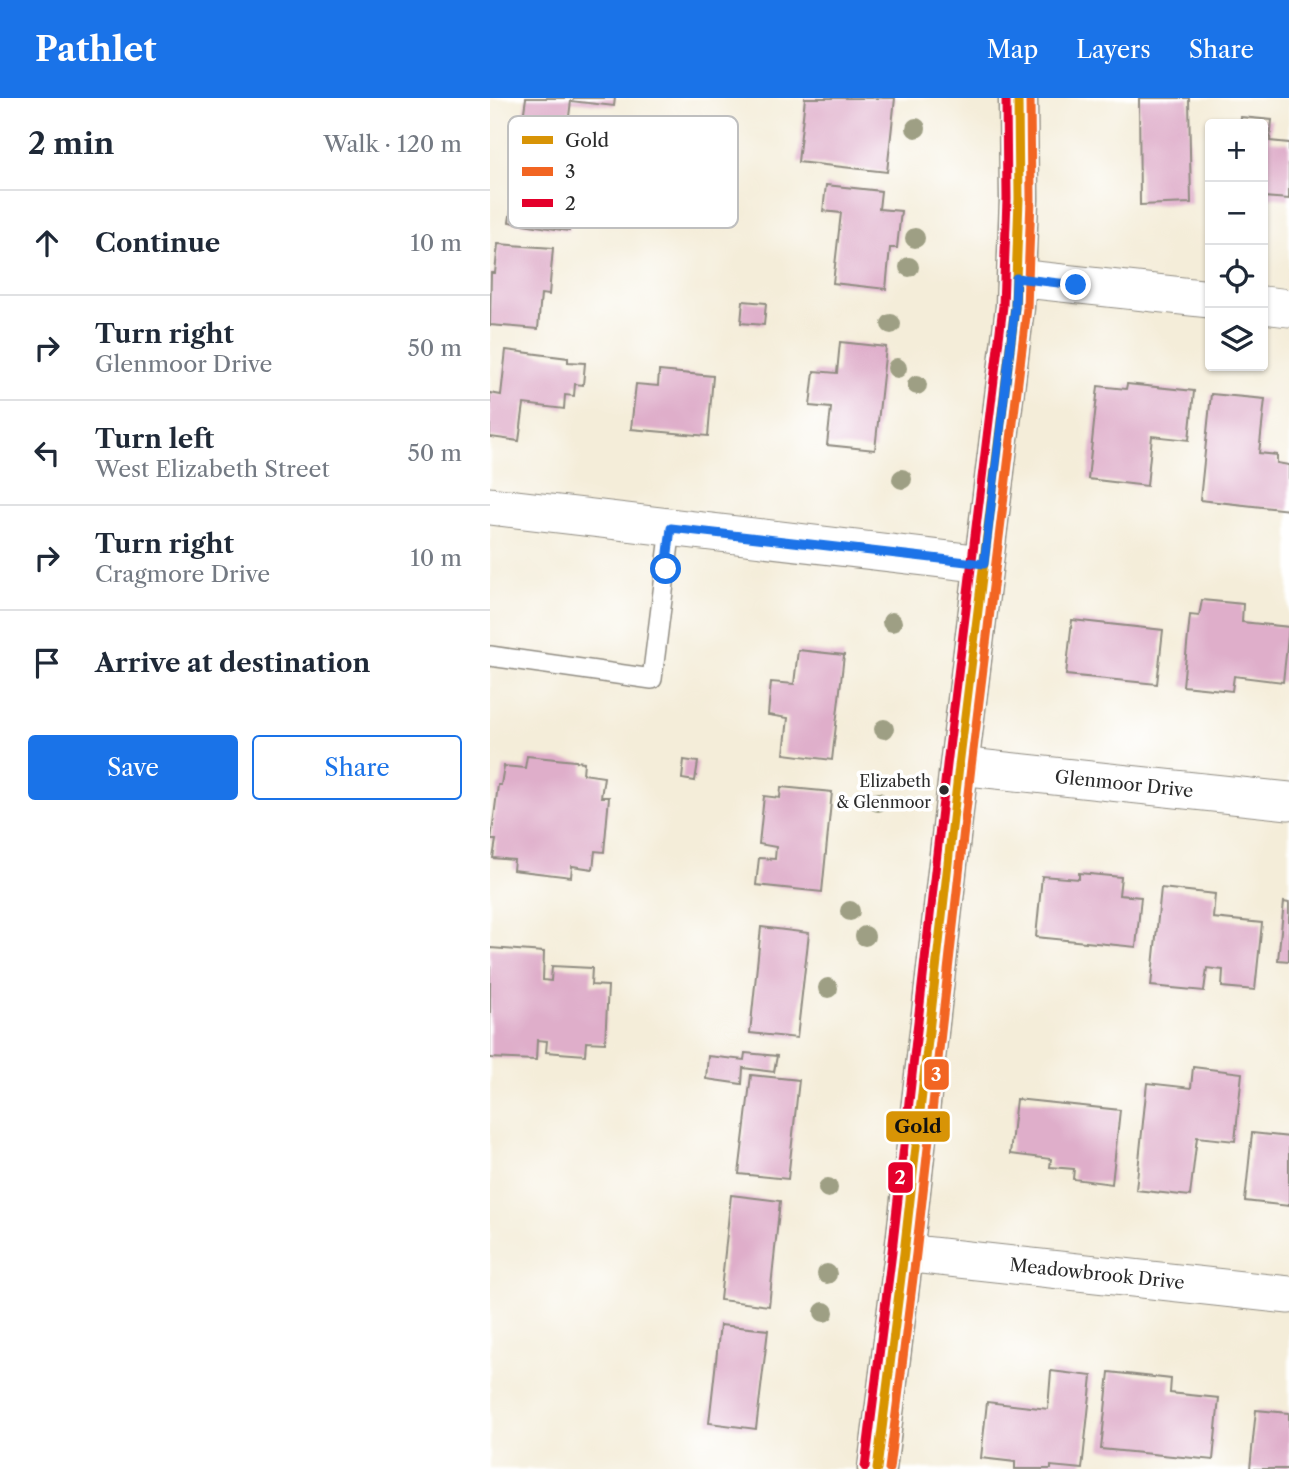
<!DOCTYPE html>
<meta charset="utf-8">
<style>
:root{--surface:#fff;--page:#f2f2f3;--text:#1f2937;--muted:#747a83;--line:#e0e1e3;--accent:#1a73e8}
body{margin:0;font-family:"Libre Caslon Text",serif;background:var(--page);color:var(--text)}
.controls{position:absolute;right:21px;top:21px;display:grid;overflow:hidden;border-radius:7px;box-shadow:0 2px 5px #0004}
.controls button{width:63px;height:63px;display:grid;place-items:center;padding:0;border:0;border-bottom:2px solid var(--line);background:var(--surface);color:var(--text);font:35px sans-serif}
.stop{position:absolute;width:21px;height:21px;margin:-16px;border:5px solid #1a73e8;border-radius:50%;background:#fff}
.stop.end{background:#1a73e8;border-color:#fff;box-shadow:0 2px 7px #0008}
.list{margin:0;padding:0;list-style:none}
h2{display:flex;justify-content:space-between;align-items:center;height:91px;margin:0;padding:0 28px;font-size:30px}
h2 small{font-size:23px;font-weight:400;color:var(--muted)}
.list li{display:grid;grid-template-columns:46px 1fr auto;gap:21px;align-items:center;box-sizing:border-box;height:105px;padding:0 28px;border-top:2px solid var(--line)}
.list b{display:block;font-size:26px;white-space:nowrap}
.list p{margin:0;font-size:23px;white-space:nowrap;color:var(--muted)}
.list em{font-size:23px;font-style:normal;color:var(--muted)}
.actions{display:flex;gap:14px;padding:21px 28px}
.actions a{flex:1;padding:16px 0;border:2px solid var(--accent);border-radius:7px;text-align:center;font-size:24px;color:var(--accent)}
.actions .main{background:var(--accent);color:#fff}
.icon{flex:none;width:38px;height:38px;fill:none;stroke:currentColor;stroke-width:2;stroke-linecap:round;stroke-linejoin:round}
.map{position:relative;flex:none;width:799px;height:1371px;overflow:hidden}
header{display:flex;align-items:center;gap:42px;box-sizing:border-box;height:98px;padding:0 35px;background:var(--accent);color:#fff}
header strong{font-size:33px}
nav{display:flex;gap:38px;margin-inline-start:auto;font-size:24px}
main{display:flex}
aside{flex:1;background:var(--surface)}
.map>svg:first-child{display:block}
.building{fill:#dfaeca}
.lines{fill:none;stroke-linecap:round;stroke-linejoin:round}
.lane-casing{stroke:#908c82;stroke-width:22}
.street-casing{stroke:#908c82;stroke-width:39}
.secondary-casing{stroke:#908c82;stroke-width:41}
.lane{stroke:#fff;stroke-width:19}
.street{stroke:#fff;stroke-width:37}
.secondary{stroke:#fae7c3;stroke-width:38}
.bus-1-casing{stroke:#fff;stroke-width:14}
.bus-2-casing{stroke:#fff;stroke-width:14}
.bus-3-casing{stroke:#fff;stroke-width:14}
.bus-1{stroke:#d89406;stroke-width:9}
.bus-2{stroke:#f26522;stroke-width:9}
.bus-3{stroke:#e4002b;stroke-width:9}
.tree{fill:#9e9f84}
.route{stroke:#1a73e8;stroke-width:9}
.bus-dot{fill:#2b2b2b;stroke:#fff;stroke-width:2.5}
.labels{text-anchor:middle;stroke-width:7;stroke-linejoin:round;paint-order:stroke}
.bus-label{font-size:16px;fill:#2b2b2b;stroke:#fff;text-anchor:end}
.street-label{font-size:18px;fill:#2b2b2b;stroke:#fff}
.key{fill:#fff;stroke:#bfbfbf;stroke-width:2}
.key-label{font-size:19px;fill:#2b2b2b}
.line-badge{stroke:#fff;stroke-width:2.5}
.badge-label{font-size:19px;text-anchor:middle;font-weight:bold;fill:#fff}
.pale-badge-label{font-size:19px;text-anchor:middle;font-weight:bold;fill:#111}
</style>
<header>
<strong>Pathlet</strong>
<nav><a>Map</a><a>Layers</a><a>Share</a></nav>
</header>
<main>
<aside>
<h2>2 min<small>Walk · 120 m</small></h2>
<ul class="list">
<li><svg class="icon" aria-label="ahead" viewBox="0 0 24 24"><path d="M12 20V5M6 11l6-6 6 6"/></svg><div><b>Continue</b></div><em>10 m</em></li>
<li><svg class="icon" aria-label="right" viewBox="0 0 24 24"><path d="M7 20v-9h11M14 6l5 5-5 5"/></svg><div><b>Turn right</b><p>Glenmoor Drive</p></div><em>50 m</em></li>
<li><svg class="icon" aria-label="left" viewBox="0 0 24 24"><path d="M17 20v-9H6M10 6l-5 5 5 5"/></svg><div><b>Turn left</b><p>West Elizabeth Street</p></div><em>50 m</em></li>
<li><svg class="icon" aria-label="right" viewBox="0 0 24 24"><path d="M7 20v-9h11M14 6l5 5-5 5"/></svg><div><b>Turn right</b><p>Cragmore Drive</p></div><em>10 m</em></li>
<li><svg class="icon" aria-label="arrive" viewBox="0 0 24 24"><path d="M6 21V4h12l-3 4 3 4H6"/></svg><div><b>Arrive at destination</b></div></li>
</ul>
<div class="actions"><a class="main">Save</a><a>Share</a></div>
</aside>
<div class="map">
<svg width="799" height="1371" viewBox="0 0 799 1371">
<rect width="100%" height="100%" fill="#fff"/>
<filter id="ink" filterUnits="userSpaceOnUse"><feTurbulence type="fractalNoise" baseFrequency=".0143" numOctaves="2"/><feDisplacementMap in="SourceGraphic" scale="14" xChannelSelector="R" yChannelSelector="G"/><feConvolveMatrix kernelMatrix="1 2 1 2 8 2 1 2 1" color-interpolation-filters="sRGB"/></filter>
<filter id="wash" filterUnits="userSpaceOnUse"><feTurbulence type="fractalNoise" baseFrequency=".00686" numOctaves="4" result="noise"/><feDisplacementMap in="SourceGraphic" scale="28" xChannelSelector="R" yChannelSelector="G"/><feGaussianBlur stdDeviation="1.57" result="paint"/><feColorMatrix in="noise" values="0 0 0 0 0 0 0 0 0 0 0 0 0 0 0 0 0 1.4 0 .05"/><feComposite in="paint" operator="in"/></filter>
<g filter="url(#wash)">
<rect width="100%" height="100%" fill="#f4edd9"/>
<g id="blocks">
<path class="building" d="M 36,0 L 125,0 L 124,8 L 81,3 L 78,26 L 33,20 Z
M 315,0 L 405,0 L 397,74 L 308,64 Z
M 649,0 L 699,0 L 701,105 L 650,107 Z
M 751,19 L 782,22 L 780,43 L 799,45 L 799,101 L 773,99 L 773,26 L 750,26 Z
M 33,39 L 79,47 L 74,77 L 87,79 L 79,133 L 19,124 Z
M 336,87 L 391,93 L 389,111 L 411,113 L 407,150 L 400,150 L 396,191 L 343,185 L 351,115 L 333,113 Z
M 8,146 L 63,150 L 59,197 L 51,196 L 48,231 L 0,227 L 1,175 L 5,175 Z
M 253,203 L 276,205 L 274,227 L 251,225 Z
M 350,244 L 396,249 L 385,352 L 337,347 L 341,310 L 320,308 L 324,273 L 347,275 Z
M 16,252 L 78,260 L 78,264 L 95,265 L 93,287 L 85,286 L 84,298 L 75,297 L 74,311 L 34,306 L 29,343 L 0,339 L 0,295 L 11,297 Z
M 169,273 L 223,278 L 218,338 L 141,331 L 146,286 L 168,288 Z
M 637,286 L 704,293 L 699,342 L 662,338 L 657,388 L 598,381 L 608,288 L 636,291 Z
M 721,296 L 775,301 L 769,355 L 787,357 L 787,365 L 799,367 L 799,412 L 710,402 Z
M 712,502 L 753,506 L 752,524 L 799,529 L 793,584 L 744,578 L 742,593 L 693,588 L 700,517 L 709,518 Z
M 582,522 L 673,532 L 667,586 L 576,577 Z
M 308,552 L 354,557 L 342,662 L 294,656 L 298,620 L 278,617 L 281,584 L 304,586 Z
M 37,658 L 94,664 L 93,676 L 114,679 L 111,699 L 119,699 L 114,754 L 105,753 L 103,771 L 82,768 L 81,779 L 23,772 L 24,762 L 3,760 L 6,742 L 1,742 L 8,687 L 11,687 L 14,668 L 35,670 Z
M 194,662 L 208,664 L 205,683 L 192,681 Z
M 291,689 L 342,694 L 332,794 L 266,787 L 269,760 L 285,761 L 286,749 L 269,746 L 274,698 L 290,700 Z
M 589,775 L 631,779 L 629,797 L 651,799 L 646,849 L 546,839 L 552,778 L 589,781 Z
M 671,790 L 725,796 L 723,820 L 772,825 L 765,892 L 732,889 L 733,872 L 717,870 L 714,893 L 661,888 Z
M 794,804 L 799,805 L 799,863 L 788,862 Z
M 271,829 L 319,835 L 307,940 L 260,935 Z
M 0,850 L 54,854 L 53,882 L 61,883 L 62,868 L 102,870 L 101,887 L 118,888 L 115,945 L 96,944 L 95,957 L 56,954 L 57,943 L 47,942 L 46,962 L 0,960 Z
M 255,955 L 287,958 L 284,974 L 253,970 L 252,986 L 216,981 L 218,958 L 254,962 Z
M 703,969 L 752,975 L 745,1043 L 707,1039 L 700,1098 L 646,1092 L 657,985 L 701,990 Z
M 261,977 L 309,982 L 298,1081 L 249,1076 Z
M 526,1001 L 630,1012 L 622,1086 L 583,1081 L 584,1071 L 560,1069 L 561,1061 L 520,1056 Z
M 762,1035 L 799,1039 L 799,1108 L 755,1103 Z
M 241,1097 L 290,1103 L 279,1208 L 230,1202 Z
M 230,1227 L 278,1232 L 266,1331 L 219,1325 Z
M 561,1273 L 602,1278 L 592,1371 L 561,1368 L 561,1371 L 525,1371 L 525,1364 L 491,1360 L 497,1304 L 558,1311 Z
M 619,1274 L 681,1281 L 680,1295 L 729,1300 L 723,1362 L 611,1351 Z
M 766,1312 L 799,1315 L 799,1371 L 760,1371 Z"/>
</g>
</g>
<g filter="url(#ink)">
<use href="#blocks" fill-opacity="0" stroke="#908c82" stroke-width="2"/>
<g class="lines">
<g class="lane-casing">
<path id="lane" d="M 0,558 L 162,581 L 181,430"/>
</g>
<g class="street-casing">
<path id="street" d="M 526,180 L 720,201
M 773,207 L 799,210
M 0,408 L 494,466
M 469,668 L 799,703
M 414,1155 L 799,1197"/>
</g>
<g class="secondary-casing">
<path id="secondary" d="M 387,1371 L 414,1155 L 469,668 L 525,209 L 529,101 L 528,0"/>
</g>
<use href="#lane" class="lane"/>
<use href="#street" class="street"/>
<use href="#secondary" class="secondary"/>
<g class="bus-1-casing">
<path id="bus-1" d="M 387,1371 L 414,1155 L 469,668 L 525,209 L 529,101 L 528,0"/>
</g>
<g class="bus-2-casing">
<path id="bus-2" d="M 399,1371 L 426,1156 L 481,669 L 537,210 L 541,101 L 540,0"/>
</g>
<g class="bus-3-casing">
<path id="bus-3" d="M 375,1369 L 402,1154 L 457,667 L 513,208 L 517,101 L 516,0"/>
</g>
<use href="#bus-1" class="bus-1"/>
<use href="#bus-2" class="bus-2"/>
<use href="#bus-3" class="bus-3"/>
</g>
<g class="tree">
<circle cx="426" cy="30" r="10"/>
<circle cx="425" cy="140" r="10"/>
<circle cx="419" cy="169" r="10"/>
<circle cx="401" cy="226" r="10"/>
<circle cx="407" cy="270" r="10"/>
<circle cx="427" cy="287" r="10"/>
<circle cx="412" cy="381" r="10"/>
<circle cx="402" cy="524" r="10"/>
<circle cx="394" cy="631" r="10"/>
<circle cx="388" cy="704" r="10"/>
<circle cx="360" cy="813" r="10"/>
<circle cx="375" cy="838" r="10"/>
<circle cx="338" cy="890" r="10"/>
<circle cx="338" cy="1090" r="10"/>
<circle cx="337" cy="1176" r="10"/>
<circle cx="334" cy="1214" r="10"/>
</g>
</g>
<g class="lines" filter="url(#ink)">
<path class="route" d="M 176,471 L 181,430 L 494,466 L 525,209 L 526,180 L 586,187"/>
</g>
<circle class="bus-dot" cx="454" cy="692" r="6"/>
<g class="labels">
<g class="bus-label">
<text x="441" y="689">Elizabeth<tspan x="441" dy="21">&amp; Glenmoor</tspan></text>
</g>
<g class="street-label">
<text transform="translate(634 686) rotate(6)" y="6">Glenmoor Drive</text>
<text transform="translate(607 1176) rotate(6)" y="6">Meadowbrook Drive</text>
</g>
</g>
<rect x="18" y="18" width="230" height="112" rx="10" class="key"/>
<rect x="32" y="38" width="31" height="8" fill="#d89406"/>
<rect x="32" y="69" width="31" height="9" fill="#f26522"/>
<rect x="32" y="101" width="31" height="8" fill="#e4002b"/>
<g class="key-label">
<text x="75" y="49">Gold</text>
<text x="75" y="80">3</text>
<text x="75" y="112">2</text>
</g>
<g class="line-badge">
<rect x="433" y="960" width="27" height="33" rx="7" fill="#f26522"/>
<rect x="395" y="1012" width="66" height="33" rx="7" fill="#d89406"/>
<rect x="397" y="1063" width="27" height="33" rx="7" fill="#e4002b"/>
</g>
<g class="badge-label">
<text x="446" y="983">3</text>
<text x="410" y="1086">2</text>
</g>
<g class="pale-badge-label">
<text x="428" y="1035">Gold</text>
</g>
</svg>
<div class="controls">
<button>+</button>
<button>−</button>
<button><svg class="icon" aria-label="locate" viewBox="0 0 24 24"><circle cx="12" cy="12" r="6"/><path d="M12 2v4M12 18v4M2 12h4M18 12h4"/></svg></button>
<button><svg class="icon" aria-label="layers" viewBox="0 0 24 24"><path d="M12 4l9 5-9 5-9-5zM3 14l9 5 9-5"/></svg></button>
</div>
<div class="stop" style="left:176px;top:471px"></div>
<div class="stop end" style="left:586px;top:187px"></div>
</div>
</main>
